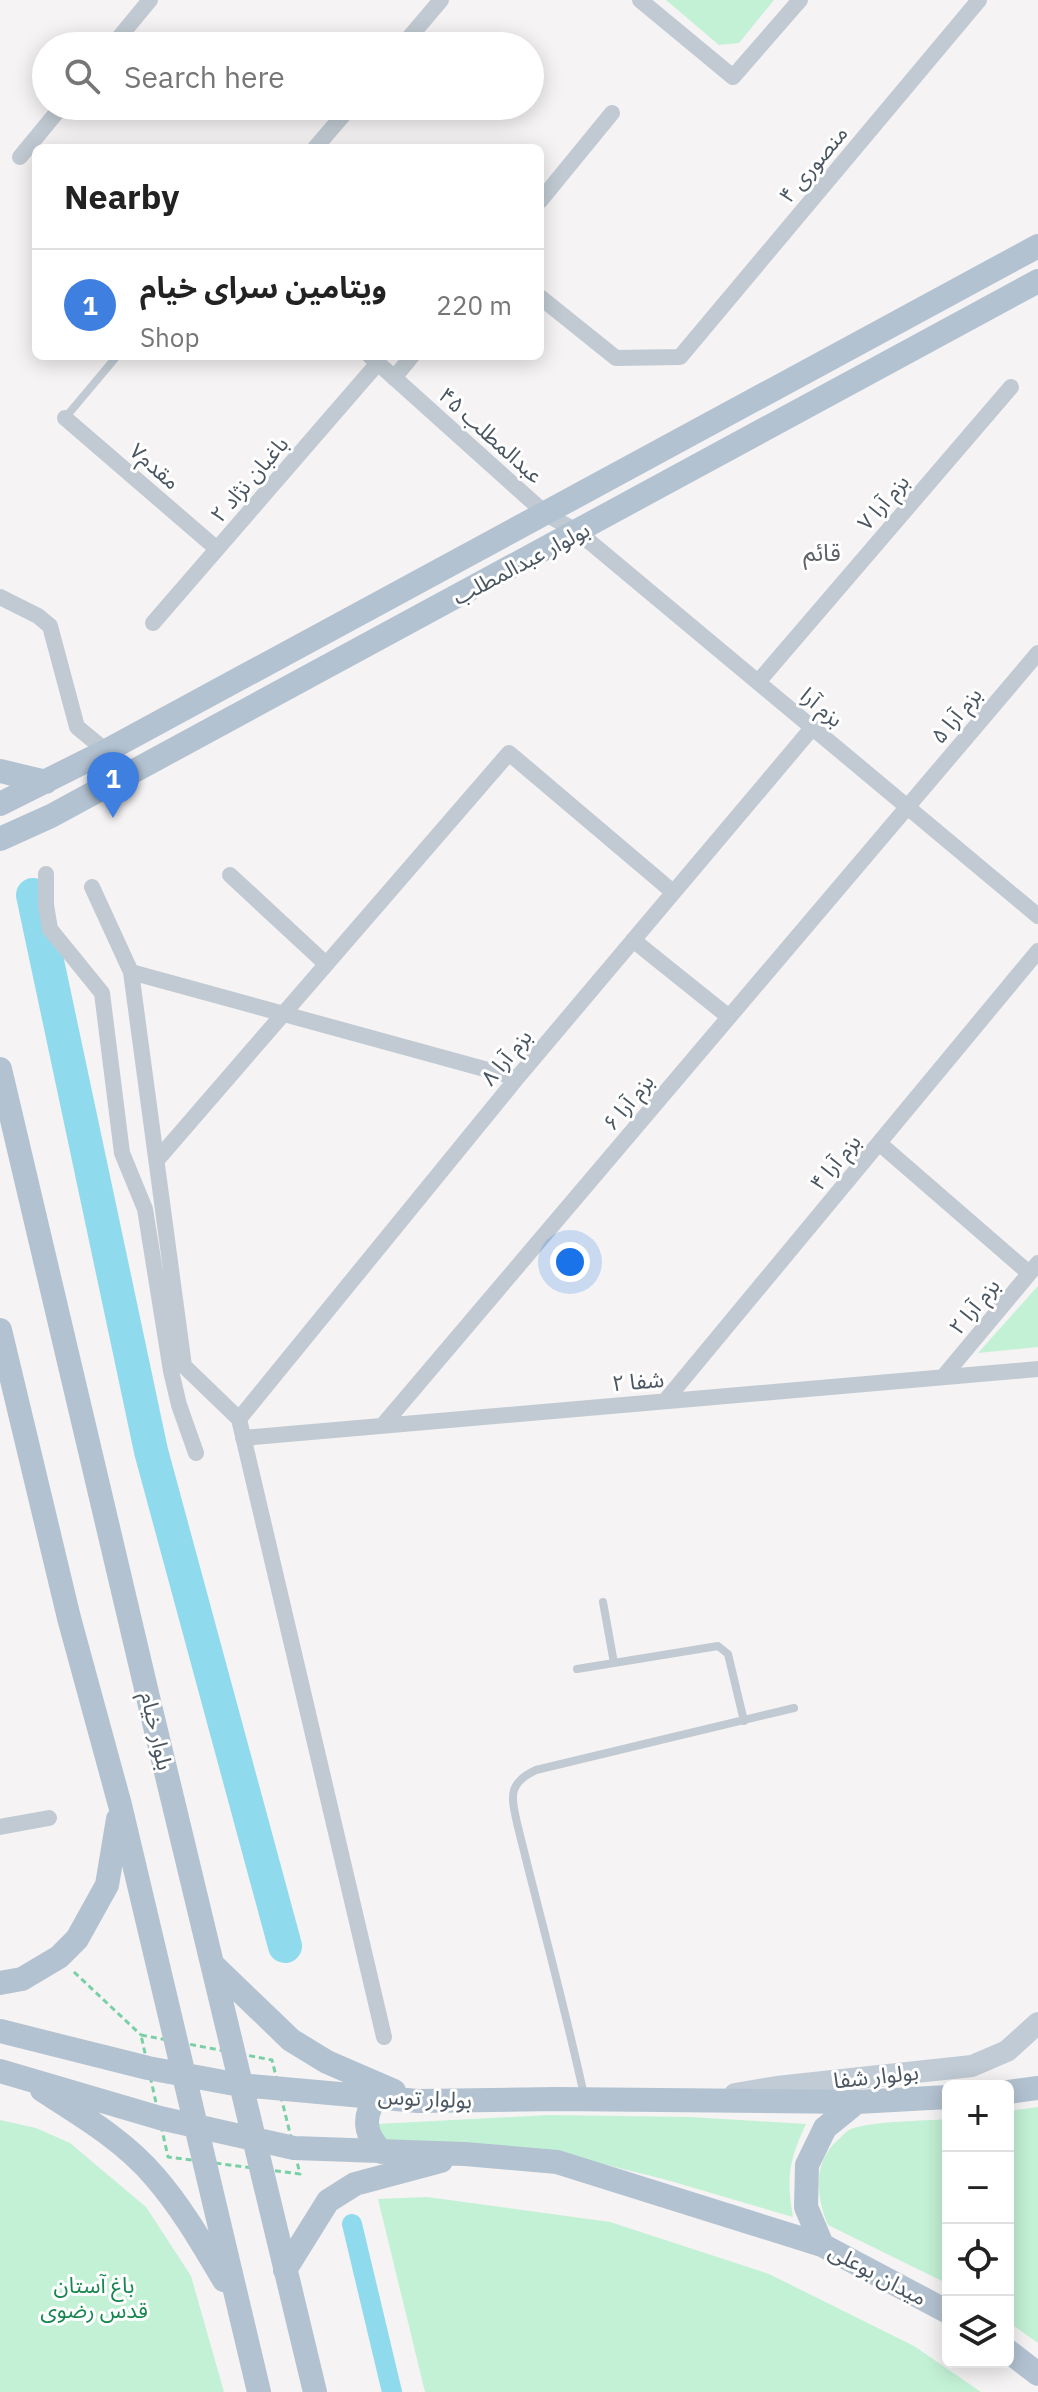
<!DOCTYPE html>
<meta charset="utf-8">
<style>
:root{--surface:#fff;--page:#f6f6f6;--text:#222;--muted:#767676;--line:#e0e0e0;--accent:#1a73e8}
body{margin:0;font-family:"IBM Plex Sans","Noto Sans Arabic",sans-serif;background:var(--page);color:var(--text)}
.controls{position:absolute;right:24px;bottom:24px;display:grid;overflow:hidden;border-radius:12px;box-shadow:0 4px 20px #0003}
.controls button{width:72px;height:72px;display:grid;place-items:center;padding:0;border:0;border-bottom:2px solid var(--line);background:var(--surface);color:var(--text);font:40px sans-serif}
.you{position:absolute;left:570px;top:1262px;width:28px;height:28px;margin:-20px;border:6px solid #fff;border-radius:50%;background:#1a73e8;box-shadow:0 0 0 12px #1a73e833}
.badge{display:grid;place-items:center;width:52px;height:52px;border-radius:50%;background:var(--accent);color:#fff;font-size:26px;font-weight:700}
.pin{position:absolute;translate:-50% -66px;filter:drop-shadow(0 2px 4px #0008)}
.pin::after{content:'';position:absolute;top:42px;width:28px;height:24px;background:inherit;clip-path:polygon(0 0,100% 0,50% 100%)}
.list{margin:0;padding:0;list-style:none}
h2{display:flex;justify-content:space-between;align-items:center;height:104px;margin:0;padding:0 32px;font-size:34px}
h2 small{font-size:26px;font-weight:400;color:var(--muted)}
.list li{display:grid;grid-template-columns:52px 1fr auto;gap:24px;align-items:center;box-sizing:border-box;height:112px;padding:0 32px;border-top:2px solid var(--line)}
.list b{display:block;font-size:30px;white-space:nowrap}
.list p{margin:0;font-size:26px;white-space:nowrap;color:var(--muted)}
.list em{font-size:26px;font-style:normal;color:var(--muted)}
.icon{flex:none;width:44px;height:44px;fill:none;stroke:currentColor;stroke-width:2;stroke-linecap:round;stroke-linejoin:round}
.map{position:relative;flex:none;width:1038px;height:2392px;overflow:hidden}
.search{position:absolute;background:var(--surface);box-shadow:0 4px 20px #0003;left:32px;top:32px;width:512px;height:88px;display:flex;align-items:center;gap:20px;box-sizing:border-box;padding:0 28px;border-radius:44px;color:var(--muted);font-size:30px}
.panel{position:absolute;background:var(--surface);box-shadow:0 4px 20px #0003;left:32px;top:144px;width:512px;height:216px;border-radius:12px}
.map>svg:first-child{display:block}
.green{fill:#c3f1d5}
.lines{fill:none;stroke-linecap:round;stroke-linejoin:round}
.canal{stroke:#90daee;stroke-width:20}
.river{stroke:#90daee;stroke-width:34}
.path{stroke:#7ad0a6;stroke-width:3;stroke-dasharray:6 4;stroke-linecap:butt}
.lane{stroke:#c1cad2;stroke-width:8}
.street{stroke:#c1cad2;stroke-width:16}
.secondary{stroke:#c1cbd6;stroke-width:22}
.primary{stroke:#b3c2d1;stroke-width:24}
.labels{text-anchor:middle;stroke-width:6;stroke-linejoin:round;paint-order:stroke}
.street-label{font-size:22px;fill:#4a5661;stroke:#fff}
.park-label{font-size:22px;fill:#17864f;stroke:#fff}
.neighbourhood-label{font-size:24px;fill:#5f6368;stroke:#fff}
</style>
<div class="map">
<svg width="1038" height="2392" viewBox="0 0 1038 2392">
<rect width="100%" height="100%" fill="#f5f3f3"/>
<path class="green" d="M 666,0 L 774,0 L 739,43 L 719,45 Z
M 1038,1286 L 1038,1347 L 978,1353 Z
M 1038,2107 L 1038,2343 L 1008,2322 L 1008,2111 Z
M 549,2115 L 690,2117 L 806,2124 C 789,2160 786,2178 793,2217 L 667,2180 L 555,2152 L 380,2140 L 377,2124 Z
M 948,2119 L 948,2284 L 828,2225 C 816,2196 812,2162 839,2139 C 843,2135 848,2129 854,2128 C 877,2121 922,2121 948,2119 Z
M 0,2120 L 36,2128 L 70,2143 L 146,2207 L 191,2276 L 224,2392 L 0,2392 Z
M 427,2197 L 610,2222 L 769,2274 L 914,2346 L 981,2392 L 425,2392 L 378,2199 Z"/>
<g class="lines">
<path class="canal" d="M 352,2224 L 392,2392"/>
<path class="river" d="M 33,895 L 151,1451 L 285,1946"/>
<path class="path" d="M 74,1972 L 141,2035
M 141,2035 L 272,2060 L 300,2174 L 168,2157 Z"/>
<path class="lane" d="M 65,418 L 117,356
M 603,1602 L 614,1663
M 577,1669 L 718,1646 L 728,1654 L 744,1721
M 584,2095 C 564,2003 539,1913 517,1823 C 511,1796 508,1783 536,1770 L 794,1708"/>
<path class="street" d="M 640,0 L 733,77 L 800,0
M 112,46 L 150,0
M 402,46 L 441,0
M 315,148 L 351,106
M 20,157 L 62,106
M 540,201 L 612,113
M 540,297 L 616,358 L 680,357 L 979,0
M 370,356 L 546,514 L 578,532 L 1038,916
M 394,378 L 412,356
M 65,418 L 217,549
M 0,597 L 38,616 L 50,626 L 77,727 L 106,751
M 153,623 L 378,363
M 758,682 L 1011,387
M 46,874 L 46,905 L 50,929 L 102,993 L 122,1153 L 145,1209 L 171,1371 L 179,1405 L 196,1453
M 230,875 L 326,964
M 92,887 L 131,972 L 184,1366 L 239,1419 L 384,2037
M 633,940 L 729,1017
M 131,972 L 517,1078
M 879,1143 L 1029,1273
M 157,1160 L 509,753 L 673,892
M 943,1377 L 1038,1263
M 665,1401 L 1038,951
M 239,1419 L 517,1078 L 813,727
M 383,1425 L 1038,653
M 243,1438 L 1038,1369
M 0,1827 L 49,1818"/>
<path class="secondary" d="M 735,2094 L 777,2087 L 972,2066 L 1007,2051 L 1038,2023"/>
<path class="primary" d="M 0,771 L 46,782
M 0,804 L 106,751 L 1038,246
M 0,839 L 51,816 L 1038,281
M 0,1069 C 104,1510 207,1952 315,2392
M 0,1330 L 69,1618 L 120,1805 L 259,2392
M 214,1966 L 291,2040 L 327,2062 L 394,2091
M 0,1983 L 22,1979 L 59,1957 L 77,1939 L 107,1885 L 118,1819
M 0,2031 L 148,2068 L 240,2085 L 418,2101 L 556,2099 L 857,2102 L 948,2097
M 0,2071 L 160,2118 L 294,2148 L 465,2154 L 557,2162 L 822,2245 L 948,2312
M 42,2090 C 81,2115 125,2141 155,2177 C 182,2208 203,2245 224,2280
M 1008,2092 L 1038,2088
M 377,2096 C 362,2117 364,2134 382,2152
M 822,2245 L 806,2207 L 807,2165 L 825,2128 L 857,2102
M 285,2270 L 328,2201 L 355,2184 L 441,2161
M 1008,2351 L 1038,2374"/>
</g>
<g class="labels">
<g class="street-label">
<text transform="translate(813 164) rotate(-50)" y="8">منصوری ۴</text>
<text transform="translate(491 435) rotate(42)" y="8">عبدالمطلب ۴۵</text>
<text transform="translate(155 466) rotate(41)" y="8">مقدم۷</text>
<text transform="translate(249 479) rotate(-49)" y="8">باغبان نژاد ۲</text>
<text transform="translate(883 502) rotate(-49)" y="8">بزم آرا ۷</text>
<text transform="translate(521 563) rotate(-28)" y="8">بولوار عبدالمطلب</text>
<text transform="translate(822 707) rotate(40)" y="8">بزم آرا</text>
<text transform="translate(956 715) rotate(-50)" y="8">بزم آرا ۵</text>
<text transform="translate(506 1057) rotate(-50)" y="8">بزم آرا ۸</text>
<text transform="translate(628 1102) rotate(-50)" y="8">بزم آرا ۶</text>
<text transform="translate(835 1162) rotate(-50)" y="8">بزم آرا ۴</text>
<text transform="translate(974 1306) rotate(-50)" y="8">بزم آرا ۲</text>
<text transform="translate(638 1381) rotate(-5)" y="8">شفا ۲</text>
<text transform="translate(157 1731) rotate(77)" y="8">بلوار خیام</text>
<text transform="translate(876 2076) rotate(-6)" y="8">بولوار شفا</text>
<text transform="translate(425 2098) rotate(3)" y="8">بولوار توس</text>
<text transform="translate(878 2274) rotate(28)" y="8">میدان بوعلی</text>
</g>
<g class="park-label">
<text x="94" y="2293">باغ آستان<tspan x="94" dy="25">قدس رضوی</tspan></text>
</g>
<g class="neighbourhood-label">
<text x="822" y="561">قائم</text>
</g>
</g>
</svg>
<div class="controls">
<button>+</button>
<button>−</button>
<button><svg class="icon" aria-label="locate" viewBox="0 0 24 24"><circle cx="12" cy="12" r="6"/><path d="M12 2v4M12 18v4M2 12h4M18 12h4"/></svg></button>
<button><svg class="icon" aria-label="layers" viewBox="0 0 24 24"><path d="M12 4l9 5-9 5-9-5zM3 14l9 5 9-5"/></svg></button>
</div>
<div class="you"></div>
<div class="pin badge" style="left:113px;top:818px;background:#3f7fe0">1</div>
<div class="search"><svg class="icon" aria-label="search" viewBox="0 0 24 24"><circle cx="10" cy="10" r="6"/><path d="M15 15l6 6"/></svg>Search here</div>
<section class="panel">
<h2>Nearby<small></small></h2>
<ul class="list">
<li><span class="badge" style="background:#3f7fe0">1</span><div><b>ویتامین سرای خیام</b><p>Shop</p></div><em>220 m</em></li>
</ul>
</section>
</div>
